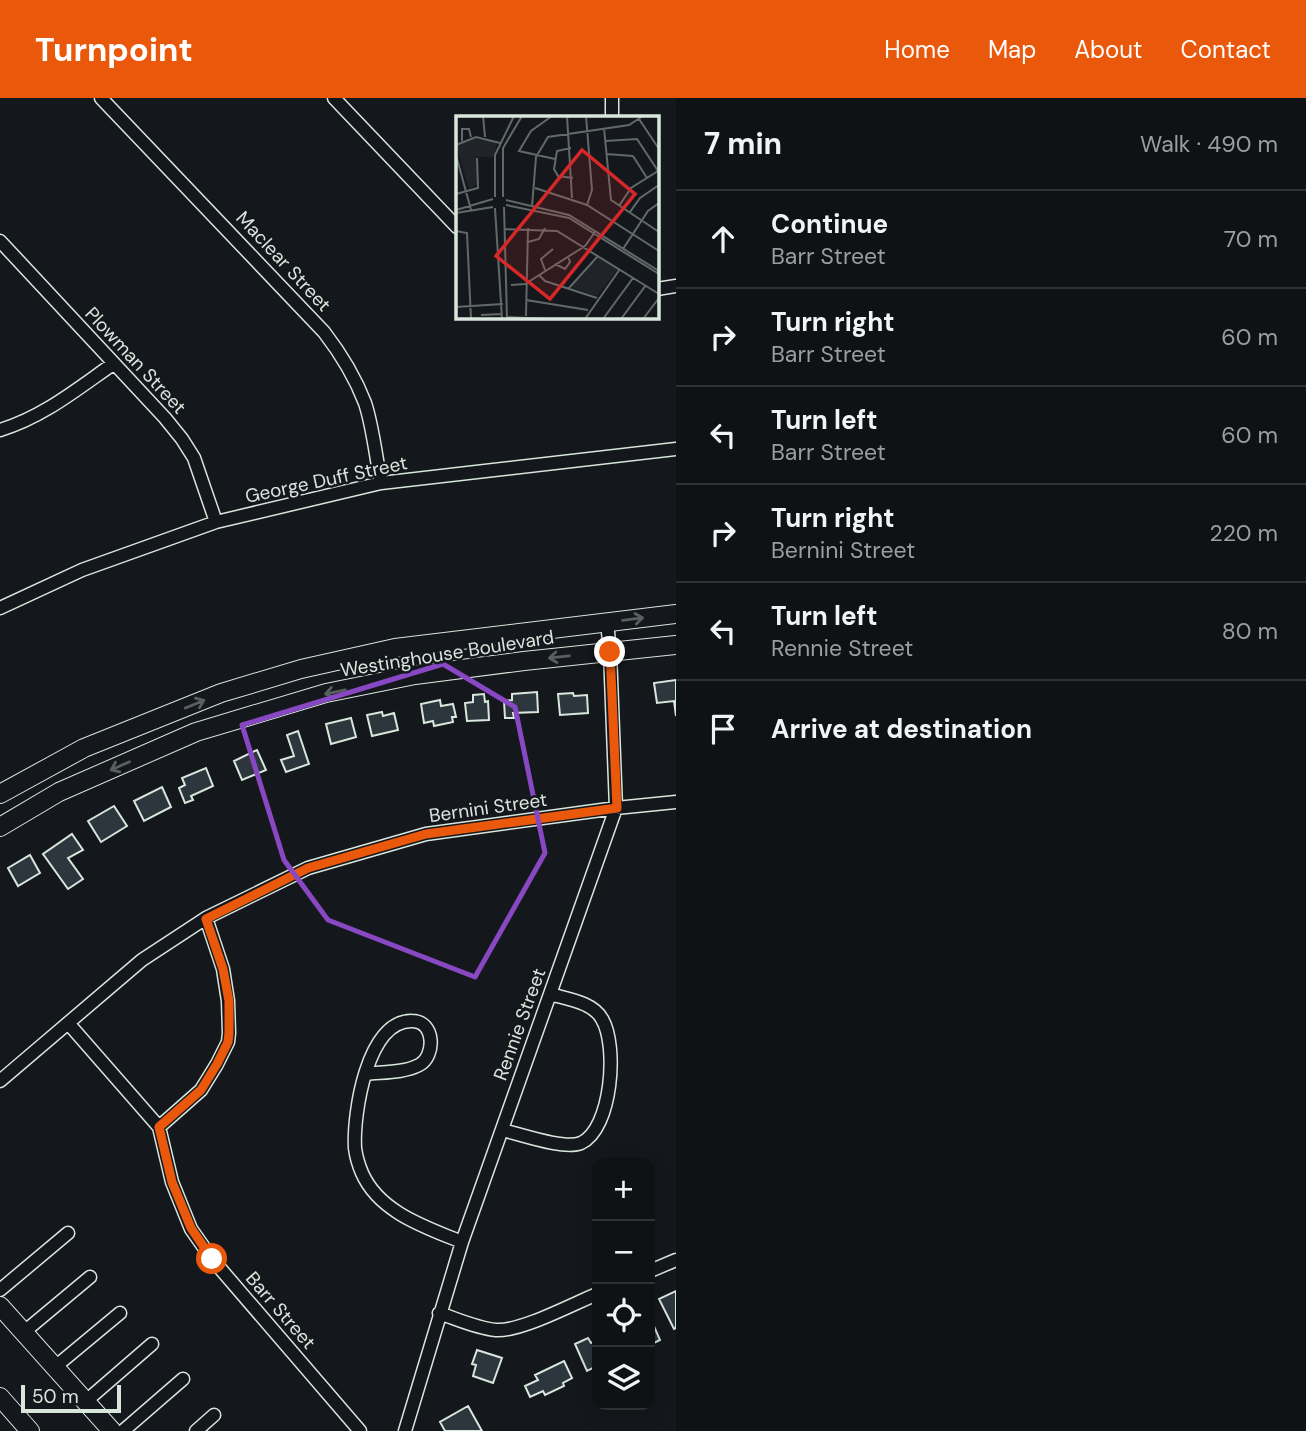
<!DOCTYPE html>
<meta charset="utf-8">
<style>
:root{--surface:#0f1215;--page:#181b1e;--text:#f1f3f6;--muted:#9b9ea0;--line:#2f3234;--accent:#ea580c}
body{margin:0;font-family:"DM Sans",sans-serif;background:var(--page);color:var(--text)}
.controls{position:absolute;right:21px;bottom:21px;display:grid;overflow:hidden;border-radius:14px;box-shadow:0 4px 18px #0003}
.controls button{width:63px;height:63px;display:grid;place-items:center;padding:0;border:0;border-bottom:2px solid var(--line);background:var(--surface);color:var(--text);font:35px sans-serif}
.scale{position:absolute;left:21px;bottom:18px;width:100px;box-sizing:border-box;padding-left:7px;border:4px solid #d8e6dc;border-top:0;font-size:19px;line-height:24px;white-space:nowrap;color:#d8e6dc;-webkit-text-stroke:5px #14181c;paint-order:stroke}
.stop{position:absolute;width:21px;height:21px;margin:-16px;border:5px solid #ea580c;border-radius:50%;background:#fff}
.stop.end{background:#ea580c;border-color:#fff;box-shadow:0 2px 7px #0008}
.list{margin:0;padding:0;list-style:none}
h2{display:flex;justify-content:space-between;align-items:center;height:91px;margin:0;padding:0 28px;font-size:30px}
h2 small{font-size:23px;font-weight:400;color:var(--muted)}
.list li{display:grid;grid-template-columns:46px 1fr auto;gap:21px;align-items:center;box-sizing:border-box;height:98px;padding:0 28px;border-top:2px solid var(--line)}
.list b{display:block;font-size:26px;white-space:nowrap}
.list p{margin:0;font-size:23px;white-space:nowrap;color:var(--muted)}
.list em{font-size:23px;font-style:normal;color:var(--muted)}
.icon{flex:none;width:38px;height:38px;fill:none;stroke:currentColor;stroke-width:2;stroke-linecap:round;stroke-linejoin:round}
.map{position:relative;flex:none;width:676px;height:1333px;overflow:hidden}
header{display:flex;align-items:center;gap:42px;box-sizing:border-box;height:98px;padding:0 35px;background:var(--accent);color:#fff}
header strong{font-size:33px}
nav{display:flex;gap:38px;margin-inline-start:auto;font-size:24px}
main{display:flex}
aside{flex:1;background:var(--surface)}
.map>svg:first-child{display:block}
.building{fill:#2c363c;stroke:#d8e6dc;stroke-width:2}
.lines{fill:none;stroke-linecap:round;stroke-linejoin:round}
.street-casing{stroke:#d8e6dc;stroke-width:15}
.secondary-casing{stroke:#d8e6dc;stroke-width:20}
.street{stroke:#14181c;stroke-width:12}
.secondary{stroke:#14181c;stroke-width:18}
.oneway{stroke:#59605f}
.route{stroke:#ea580c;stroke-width:9}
.marked{fill:none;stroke:#8948c3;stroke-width:5;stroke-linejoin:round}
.labels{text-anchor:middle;stroke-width:5;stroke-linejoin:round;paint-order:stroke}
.street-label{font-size:19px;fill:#d8e6dc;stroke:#14181c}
.inset-road{fill:none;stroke:#626a69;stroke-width:2}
.view{fill:#d62828;fill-opacity:0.15;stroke:#d62828;stroke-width:3.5}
.inset-edge{fill:none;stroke:#d8e6dc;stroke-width:3.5}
</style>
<header>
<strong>Turnpoint</strong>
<nav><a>Home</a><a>Map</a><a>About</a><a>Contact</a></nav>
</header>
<main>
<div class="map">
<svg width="676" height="1333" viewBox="0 0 676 1333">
<rect width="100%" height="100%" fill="#14181c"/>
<path class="building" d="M 676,582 L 676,618 L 674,603 L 657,605 L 654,585 Z
M 537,594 L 538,614 L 513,615 L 514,620 L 505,620 L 504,603 L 512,602 L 512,596 Z
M 573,595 L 574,598 L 587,597 L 588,615 L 560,617 L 558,596 Z
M 484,596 L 485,604 L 488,603 L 489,622 L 467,623 L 465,605 L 473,604 L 473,597 Z
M 440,602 L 441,608 L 453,606 L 456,619 L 452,619 L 453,624 L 434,628 L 433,623 L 424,625 L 421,606 Z
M 382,614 L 383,618 L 394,615 L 398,632 L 372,638 L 367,617 Z
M 351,620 L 356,639 L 331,646 L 326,626 Z
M 298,633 L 309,666 L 286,674 L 281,662 L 294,658 L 287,637 Z
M 257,652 L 266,672 L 242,682 L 234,663 Z
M 206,670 L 213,688 L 191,698 L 193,702 L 185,705 L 179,690 L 185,687 L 182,680 Z
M 162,689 L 171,709 L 144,723 L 134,703 Z
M 114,708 L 127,728 L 101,744 L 88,723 Z
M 72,736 L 83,752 L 68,760 L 83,781 L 68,791 L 43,756 Z
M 30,757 L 40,775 L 18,788 L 8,770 Z
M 676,1193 L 676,1230 L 674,1231 L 659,1201 Z
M 650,1219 L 660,1242 L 650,1247 Z
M 588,1240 L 591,1245 L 597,1242 L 597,1268 L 587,1273 L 575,1246 Z
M 477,1252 L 502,1260 L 493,1285 L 473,1278 L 476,1267 L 472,1266 Z
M 564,1263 L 572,1280 L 563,1285 L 564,1288 L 545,1297 L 543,1293 L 530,1299 L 525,1288 L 538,1282 L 535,1277 Z
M 468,1308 L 482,1333 L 445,1333 L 440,1324 Z"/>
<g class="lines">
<g class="street-casing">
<path id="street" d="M 101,0 L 324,234 C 341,256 355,279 365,305 C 373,329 376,360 381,385
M 334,0 L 457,129
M 612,0 L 612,19
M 0,143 L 165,320 L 182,341 L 194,360 L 216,424
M 657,191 L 676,188
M 0,332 C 43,319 77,291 113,266
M 0,510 L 82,472 L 216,424 L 381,385 L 676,351
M 68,925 L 159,1029 L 172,1084 L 191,1131 L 212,1161 L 360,1333
M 366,976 C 382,974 404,975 419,967 C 436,958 435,923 412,923 C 367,922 353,1016 355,1050 C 356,1058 359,1068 362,1075 C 379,1114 425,1129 462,1144
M 0,983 L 142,862 L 206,820 L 308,770 L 426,736 L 616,710 L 676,704
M 159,1029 L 201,992 L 217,966 L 228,944 L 229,935 L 228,903 L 223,871 L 206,820
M 502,1032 C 520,1036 564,1052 581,1045 C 612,1031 618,947 602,921 C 593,904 567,901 550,896
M 650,1173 L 676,1162
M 0,1192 L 68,1135
M 439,1215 C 457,1221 476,1230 496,1232 C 520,1234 573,1206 597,1196
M 24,1234 L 90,1179
M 55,1269 L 120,1215
M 85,1304 L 152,1246
M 123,1333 L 183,1281
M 196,1333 L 214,1317
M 405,1333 L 462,1144 L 616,710 L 610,554 L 607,524"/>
</g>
<g class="secondary-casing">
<path id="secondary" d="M 0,696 L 84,650 L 221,595 L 301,571 L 395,550 L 676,516
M 0,729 L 59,694 L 196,634 L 326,595 L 415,577 L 524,563 L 676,547
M 0,1208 L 112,1333
M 0,1299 L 30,1333"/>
</g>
<use href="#street" class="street"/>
<use href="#secondary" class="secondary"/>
</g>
<defs><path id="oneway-shaft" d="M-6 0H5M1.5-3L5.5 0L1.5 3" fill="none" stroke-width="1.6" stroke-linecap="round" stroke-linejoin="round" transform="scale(1.75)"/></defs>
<g class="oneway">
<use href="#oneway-shaft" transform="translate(633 521) rotate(-7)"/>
<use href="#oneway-shaft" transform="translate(559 559) rotate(174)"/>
<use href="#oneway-shaft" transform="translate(335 594) rotate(168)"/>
<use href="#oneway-shaft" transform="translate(195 606) rotate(-22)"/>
<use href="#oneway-shaft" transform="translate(120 668) rotate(156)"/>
</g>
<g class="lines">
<path class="route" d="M 212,1161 L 191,1130 L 172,1084 L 159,1029 L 201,992 L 217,966 L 228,944 L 229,935 L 229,903 L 223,871 L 206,821 L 308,770 L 426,736 L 617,710 L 610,554"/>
</g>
<path class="marked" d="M 443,566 L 515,609 L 545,755 L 475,879 L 328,822 L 284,762 L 242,627 Z"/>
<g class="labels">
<g class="street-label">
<text transform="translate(284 163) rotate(47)" y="7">Maclear Street</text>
<text transform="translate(136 262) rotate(47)" y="7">Plowman Street</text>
<text transform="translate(326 381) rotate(-12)" y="7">George Duff Street</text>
<text transform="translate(447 555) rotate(-9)" y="7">Westinghouse Boulevard</text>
<text transform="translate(488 709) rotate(-8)" y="7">Bernini Street</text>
<text transform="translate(519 926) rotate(-70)" y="7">Rennie Street</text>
<text transform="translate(281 1212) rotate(49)" y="7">Barr Street</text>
</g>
</g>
<g transform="translate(456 18)">
<rect width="203" height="203" fill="#14181c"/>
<path d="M 17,22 L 41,26 L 38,41 L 20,41 L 22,68 L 13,73 L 0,30 ZM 144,141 L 162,153 L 141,180 L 115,171 Z" fill="#202428"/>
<path class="inset-road" d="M 27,0 L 29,21M 96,0 L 75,15 L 63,35 L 99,43M 111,0 L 116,82M 130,0 L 136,74 L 131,89M 183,3 L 203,33M 148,12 L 155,84 L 203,116M 6,25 L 6,13 L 13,13 L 15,21M 149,25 L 181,23 L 202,55 L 175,72 L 163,90M 0,29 L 20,21 L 44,27M 115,32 L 101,35 L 98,53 L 102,60 L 117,62M 150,38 L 177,40M 0,39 L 15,94M 177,40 L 191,62M 79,72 L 131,89 L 203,135M 0,78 L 22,72 L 21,42M 39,81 L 39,39 L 58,0M 47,81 L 47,32 L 66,0M 50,84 L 113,99 L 203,155M 50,89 L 113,102 L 203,158M 48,91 L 51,203M 76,91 L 80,41 L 92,21 L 173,9 L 187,0M 39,92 L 46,203M 0,94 L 37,83M 174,96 L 184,82 L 203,69M 0,97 L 37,91M 48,113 L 101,115 L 203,178M 0,115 L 11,117 L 15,203M 72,126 L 83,123 L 89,112M 167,133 L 192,95 L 203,87M 99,148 L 109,153 L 114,146 L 112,140M 89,154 L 85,143 L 97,133M 83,159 L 89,165 L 141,182M 55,169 L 69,168 L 129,130 L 139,116M 113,172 L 142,140M 70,184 L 132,194M 0,191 L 47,188M 25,199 L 46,198M 70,200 L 72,112M 51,201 L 94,203M 129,203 L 164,153M 147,203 L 177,162M 165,203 L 190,169M 187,203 L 203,182"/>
<path class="view" d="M 126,34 L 179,78 L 94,183 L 40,140 Z"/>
<rect width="203" height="203" class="inset-edge"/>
</g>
</svg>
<div class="controls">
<button>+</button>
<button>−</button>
<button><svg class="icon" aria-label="locate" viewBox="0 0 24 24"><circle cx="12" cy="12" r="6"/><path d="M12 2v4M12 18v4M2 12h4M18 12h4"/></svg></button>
<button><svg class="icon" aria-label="layers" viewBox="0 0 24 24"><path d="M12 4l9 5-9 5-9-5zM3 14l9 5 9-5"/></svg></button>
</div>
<div class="scale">50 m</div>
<div class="stop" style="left:212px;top:1161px"></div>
<div class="stop end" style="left:610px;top:554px"></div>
</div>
<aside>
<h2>7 min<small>Walk · 490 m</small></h2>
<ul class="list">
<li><svg class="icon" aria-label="ahead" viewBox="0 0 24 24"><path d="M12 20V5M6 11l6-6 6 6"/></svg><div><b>Continue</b><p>Barr Street</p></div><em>70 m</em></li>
<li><svg class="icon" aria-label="right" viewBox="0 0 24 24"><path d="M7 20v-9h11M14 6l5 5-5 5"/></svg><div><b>Turn right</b><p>Barr Street</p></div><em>60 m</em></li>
<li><svg class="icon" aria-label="left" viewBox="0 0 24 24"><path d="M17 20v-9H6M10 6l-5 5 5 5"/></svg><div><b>Turn left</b><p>Barr Street</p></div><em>60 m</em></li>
<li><svg class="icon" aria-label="right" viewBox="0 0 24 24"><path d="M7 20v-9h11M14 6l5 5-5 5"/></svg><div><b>Turn right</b><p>Bernini Street</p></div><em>220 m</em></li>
<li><svg class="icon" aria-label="left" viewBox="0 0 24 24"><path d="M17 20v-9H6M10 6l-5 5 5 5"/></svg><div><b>Turn left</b><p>Rennie Street</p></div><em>80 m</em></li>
<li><svg class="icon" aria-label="arrive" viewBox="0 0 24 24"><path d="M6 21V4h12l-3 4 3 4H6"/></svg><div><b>Arrive at destination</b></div></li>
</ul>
</aside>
</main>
